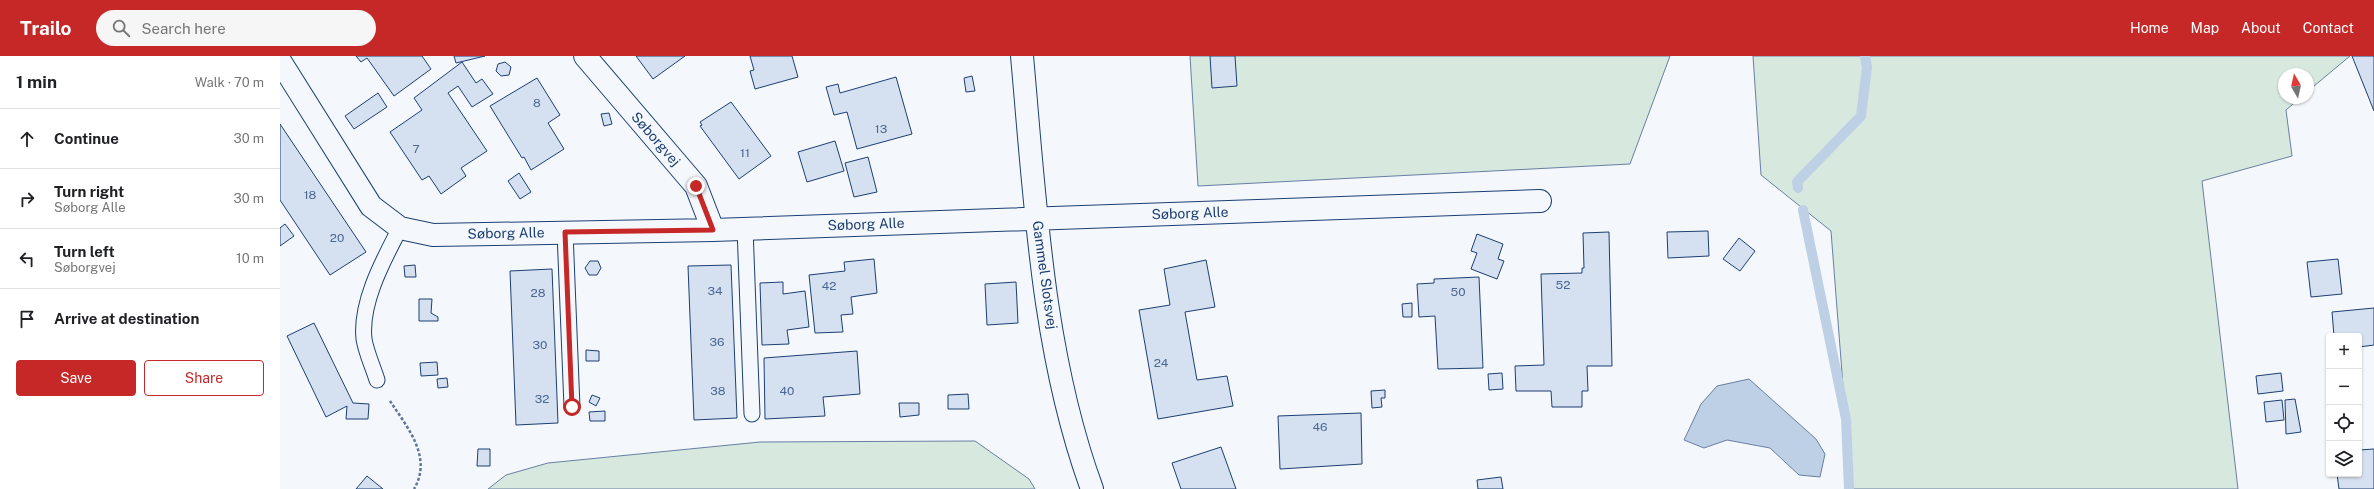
<!DOCTYPE html>
<meta charset="utf-8">
<style>
:root{--surface:#fff;--page:#f6f6f6;--text:#202124;--muted:#757577;--line:#e0e0e0;--accent:#c62828}
body{margin:0;font-family:"Public Sans",sans-serif;background:var(--page);color:var(--text)}
.controls{position:absolute;right:12px;bottom:12px;display:grid;overflow:hidden;border-radius:4px;box-shadow:0 1px 3px #0004}
.controls button{width:36px;height:36px;display:grid;place-items:center;padding:0;border:0;border-bottom:1px solid var(--line);background:var(--surface);color:var(--text);font:20px sans-serif}
.compass{position:absolute;left:1998px;top:12px;width:36px;height:36px;border-radius:50%;background:var(--surface);box-shadow:0 1px 3px #0004;rotate:351deg}
.stop{position:absolute;width:12px;height:12px;margin:-9px;border:3px solid #c62828;border-radius:50%;background:#fff}
.stop.end{background:#c62828;border-color:#fff;box-shadow:0 1px 4px #0008}
.list{margin:0;padding:0;list-style:none}
h2{display:flex;justify-content:space-between;align-items:center;height:52px;margin:0;padding:0 16px;font-size:17px}
h2 small{font-size:13px;font-weight:400;color:var(--muted)}
.list li{display:grid;grid-template-columns:26px 1fr auto;gap:12px;align-items:center;box-sizing:border-box;height:60px;padding:0 16px;border-top:1px solid var(--line)}
.list b{display:block;font-size:15px;white-space:nowrap}
.list p{margin:0;font-size:13px;white-space:nowrap;color:var(--muted)}
.list em{font-size:13px;font-style:normal;color:var(--muted)}
.actions{display:flex;gap:8px;padding:12px 16px}
.actions a{flex:1;padding:9px 0;border:1px solid var(--accent);border-radius:4px;text-align:center;font-size:14px;color:var(--accent)}
.actions .main{background:var(--accent);color:#fff}
.icon{flex:none;width:22px;height:22px;fill:none;stroke:currentColor;stroke-width:2;stroke-linecap:round;stroke-linejoin:round}
.map{position:relative;flex:none;width:2094px;height:433px;overflow:hidden}
header{display:flex;align-items:center;gap:24px;box-sizing:border-box;height:56px;padding:0 20px;background:var(--accent);color:#fff}
header strong{font-size:19px}
nav{display:flex;gap:22px;margin-inline-start:auto;font-size:14px}
.search{width:280px;height:36px;background:var(--page);display:flex;align-items:center;gap:10px;box-sizing:border-box;padding:0 14px;border-radius:22px;color:var(--muted);font-size:15px}
main{display:flex}
aside{flex:1;background:var(--surface)}
.map>svg:first-child{display:block}
.green{fill:#d7e8df;stroke:#687fa3}
.water{fill:#bed0e5;stroke:#687fa3}
.lines{fill:none;stroke-linecap:round;stroke-linejoin:round}
.stream{stroke:#bed0e5;stroke-width:10}
.building{fill:#d5e0f0;stroke:#1d3f73}
.service-casing{stroke:#1d3f73;stroke-width:17}
.minor-casing{stroke:#1d3f73;stroke-width:24}
.path{stroke:#5e769c;stroke-width:2.5;stroke-dasharray:3 2;stroke-linecap:butt}
.service{stroke:#f4f7fb;stroke-width:15}
.minor{stroke:#f4f7fb;stroke-width:22}
.route{stroke:#c62828;stroke-width:5}
.labels{text-anchor:middle;stroke-width:3;stroke-linejoin:round;paint-order:stroke}
.number-label{font-size:12px;fill:#4b6792}
.street-label{font-size:14px;fill:#1d3f73;stroke:#f4f7fb}
</style>
<header>
<strong>Trailo</strong>
<div class="search"><svg class="icon" aria-label="search" viewBox="0 0 24 24"><circle cx="10" cy="10" r="6"/><path d="M15 15l6 6"/></svg>Search here</div>
<nav><a>Home</a><a>Map</a><a>About</a><a>Contact</a></nav>
</header>
<main>
<aside>
<h2>1 min<small>Walk · 70 m</small></h2>
<ul class="list">
<li><svg class="icon" aria-label="ahead" viewBox="0 0 24 24"><path d="M12 20V5M6 11l6-6 6 6"/></svg><div><b>Continue</b></div><em>30 m</em></li>
<li><svg class="icon" aria-label="right" viewBox="0 0 24 24"><path d="M7 20v-9h11M14 6l5 5-5 5"/></svg><div><b>Turn right</b><p>Søborg Alle</p></div><em>30 m</em></li>
<li><svg class="icon" aria-label="left" viewBox="0 0 24 24"><path d="M17 20v-9H6M10 6l-5 5 5 5"/></svg><div><b>Turn left</b><p>Søborgvej</p></div><em>10 m</em></li>
<li><svg class="icon" aria-label="arrive" viewBox="0 0 24 24"><path d="M6 21V4h12l-3 4 3 4H6"/></svg><div><b>Arrive at destination</b></div></li>
</ul>
<div class="actions"><a class="main">Save</a><a>Share</a></div>
</aside>
<div class="map">
<svg width="2094" height="433" viewBox="0 0 2094 433">
<rect width="100%" height="100%" fill="#f4f7fb"/>
<path class="green" d="M 910,0 L 1390,0 L 1350,108 L 918,130 Z
M 1473,0 L 2070,0 L 2028,35 L 2028,18 L 2004,18 L 2004,42 L 2020,42 L 2006,54 L 2012,100 L 1922,125 L 1958,433 L 1571,433 L 1551,175 L 1481,119 Z
M 695,385 L 749,423 L 755,433 L 208,433 L 226,419 L 268,407 L 480,386 Z"/>
<path class="water" d="M 1469,323 L 1536,383 L 1545,398 L 1540,421 L 1519,419 L 1490,392 L 1447,384 L 1424,392 L 1404,384 L 1421,348 L 1437,330 Z"/>
<g class="lines">
<path class="stream" d="M 1518,132 L 1517,126 L 1581,60 L 1587,11 L 1585,0
M 1523,154 L 1566,363 L 1569,433"/>
</g>
<path class="building" d="M 76,0 L 142,0 L 151,13 L 114,40 L 87,2 L 81,6 Z
M 174,0 L 205,0 L 176,7 Z
M 356,0 L 405,0 L 373,23 Z
M 470,0 L 512,0 L 518,21 L 475,33 L 470,15 L 474,14 Z
M 930,0 L 955,0 L 957,30 L 932,32 Z
M 2072,0 L 2094,0 L 2094,55 Z
M 182,6 L 196,27 L 202,23 L 213,38 L 192,51 L 178,30 L 168,37 L 207,95 L 181,112 L 186,120 L 161,138 L 149,120 L 142,124 L 110,76 L 142,54 L 134,42 Z
M 225,6 L 231,11 L 229,19 L 221,20 L 216,15 L 218,8 Z
M 692,20 L 695,35 L 686,36 L 684,22 Z
M 616,21 L 632,78 L 577,93 L 567,56 L 554,59 L 546,31 L 558,28 L 560,37 Z
M 257,22 L 280,59 L 268,67 L 284,93 L 251,114 L 244,101 L 242,102 L 210,50 Z
M 98,37 L 107,51 L 74,73 L 65,60 Z
M 451,46 L 491,100 L 459,123 L 420,70 L 422,69 L 420,66 Z
M 329,57 L 332,68 L 324,70 L 321,58 Z
M 0,68 L 86,196 L 50,219 L 0,144 Z
M 555,85 L 564,115 L 527,126 L 518,96 Z
M 588,101 L 597,136 L 574,141 L 565,107 Z
M 239,117 L 251,136 L 240,143 L 228,125 Z
M 5,168 L 14,180 L 0,190 L 0,172 Z
M 1428,175 L 1429,200 L 1388,202 L 1387,176 Z
M 1329,176 L 1332,310 L 1307,310 L 1308,335 L 1302,335 L 1302,351 L 1272,351 L 1271,335 L 1236,335 L 1235,310 L 1264,309 L 1261,218 L 1302,217 L 1302,212 L 1304,212 L 1303,177 Z
M 1197,178 L 1223,188 L 1218,203 L 1224,205 L 1217,223 L 1191,213 L 1197,197 L 1191,195 Z
M 1459,182 L 1475,195 L 1460,215 L 1443,203 Z
M 594,203 L 597,237 L 571,241 L 573,258 L 561,259 L 563,276 L 535,277 L 529,219 L 565,215 L 564,206 Z
M 2058,203 L 2062,238 L 2031,241 L 2027,206 Z
M 926,204 L 935,251 L 905,256 L 917,324 L 947,320 L 953,350 L 878,363 L 859,254 L 890,249 L 884,213 Z
M 310,205 L 318,205 L 321,212 L 317,219 L 309,219 L 305,212 Z
M 135,209 L 136,221 L 125,221 L 124,210 Z
M 451,209 L 457,362 L 414,364 L 408,210 Z
M 272,213 L 278,367 L 236,369 L 230,215 Z
M 1199,221 L 1203,312 L 1158,313 L 1155,260 L 1139,261 L 1137,228 L 1154,227 L 1154,223 Z
M 503,226 L 503,238 L 525,235 L 529,271 L 507,274 L 509,288 L 482,289 L 480,227 Z
M 736,226 L 738,267 L 707,269 L 705,228 Z
M 139,243 L 152,243 L 151,257 L 158,261 L 158,265 L 139,265 Z
M 1132,247 L 1132,261 L 1123,261 L 1122,248 Z
M 2094,252 L 2094,289 L 2079,291 L 2079,280 L 2054,280 L 2052,256 Z
M 34,267 L 73,347 L 89,348 L 88,363 L 66,363 L 67,350 L 46,361 L 7,280 Z
M 306,294 L 319,295 L 319,305 L 306,305 Z
M 577,295 L 580,338 L 543,341 L 545,360 L 485,363 L 484,302 Z
M 157,306 L 158,319 L 141,320 L 140,307 Z
M 1222,317 L 1223,333 L 1209,334 L 1208,318 Z
M 2001,317 L 2003,335 L 1978,338 L 1976,320 Z
M 167,322 L 168,331 L 158,332 L 157,323 Z
M 1105,334 L 1105,342 L 1101,342 L 1102,351 L 1092,352 L 1091,335 Z
M 688,338 L 689,353 L 668,353 L 668,339 Z
M 312,339 L 320,342 L 316,350 L 309,346 Z
M 2015,343 L 2021,376 L 2006,378 L 2005,344 Z
M 2002,344 L 2004,364 L 1986,366 L 1984,346 Z
M 619,347 L 639,347 L 639,359 L 620,361 Z
M 325,355 L 325,365 L 310,365 L 309,356 Z
M 1081,357 L 1082,408 L 1000,413 L 998,360 Z
M 941,391 L 956,433 L 901,433 L 892,407 Z
M 198,393 L 210,393 L 210,410 L 197,410 Z
M 2094,393 L 2094,433 L 2059,433 L 2057,418 L 2079,418 L 2079,394 Z
M 87,420 L 103,433 L 76,433 Z
M 1221,421 L 1223,433 L 1198,433 L 1197,424 Z"/>
<g class="lines">
<g class="service-casing">
<path id="service" d="M 465,172 L 472,358
M 285,176 L 292,351
M 97,324 C 93,311 86,296 84,283 C 80,246 104,203 120,172"/>
</g>
<g class="minor-casing">
<path id="minor" d="M 305,0 L 416,130 L 433,174
M 742,0 C 755,143 762,297 812,433
M 0,5 L 91,150 L 120,172 L 153,179 L 433,174 L 1260,145"/>
</g>
<path class="path" d="M 110,345 C 127,371 153,401 134,433"/>
<use href="#service" class="service"/>
<use href="#minor" class="minor"/>
</g>
<g class="lines">
<path class="route" d="M 292,351 L 285,176 L 433,174 L 416,130"/>
</g>
<g class="labels">
<g class="number-label">
<text x="257" y="51">8</text>
<text x="601" y="77">13</text>
<text x="136" y="97">7</text>
<text x="465" y="101">11</text>
<text x="30" y="143">18</text>
<text x="57" y="186">20</text>
<text x="1283" y="233">52</text>
<text x="549" y="234">42</text>
<text x="435" y="239">34</text>
<text x="1178" y="240">50</text>
<text x="258" y="241">28</text>
<text x="437" y="290">36</text>
<text x="260" y="293">30</text>
<text x="881" y="311">24</text>
<text x="438" y="339">38</text>
<text x="507" y="339">40</text>
<text x="262" y="347">32</text>
<text x="1040" y="375">46</text>
</g>
<g class="street-label">
<text transform="translate(376 83) rotate(49)" y="5">Søborgvej</text>
<text transform="translate(910 157) rotate(-2)" y="5">Søborg Alle</text>
<text transform="translate(586 168) rotate(-2)" y="5">Søborg Alle</text>
<text transform="translate(226 177) rotate(-1)" y="5">Søborg Alle</text>
<text transform="translate(765 219) rotate(82)" y="5">Gammel Slotsvej</text>
</g>
</g>
</svg>
<div class="controls">
<button>+</button>
<button>−</button>
<button><svg class="icon" aria-label="locate" viewBox="0 0 24 24"><circle cx="12" cy="12" r="6"/><path d="M12 2v4M12 18v4M2 12h4M18 12h4"/></svg></button>
<button><svg class="icon" aria-label="layers" viewBox="0 0 24 24"><path d="M12 4l9 5-9 5-9-5zM3 14l9 5 9-5"/></svg></button>
</div>
<svg class="compass" viewBox="-18 -18 36 36"><path d="M0-13l5 13h-10z" fill="#e53935"/><path d="M0 13l5-13h-10z" fill="#757577"/></svg>
<div class="stop" style="left:292px;top:351px"></div>
<div class="stop end" style="left:416px;top:130px"></div>
</div>
</main>
